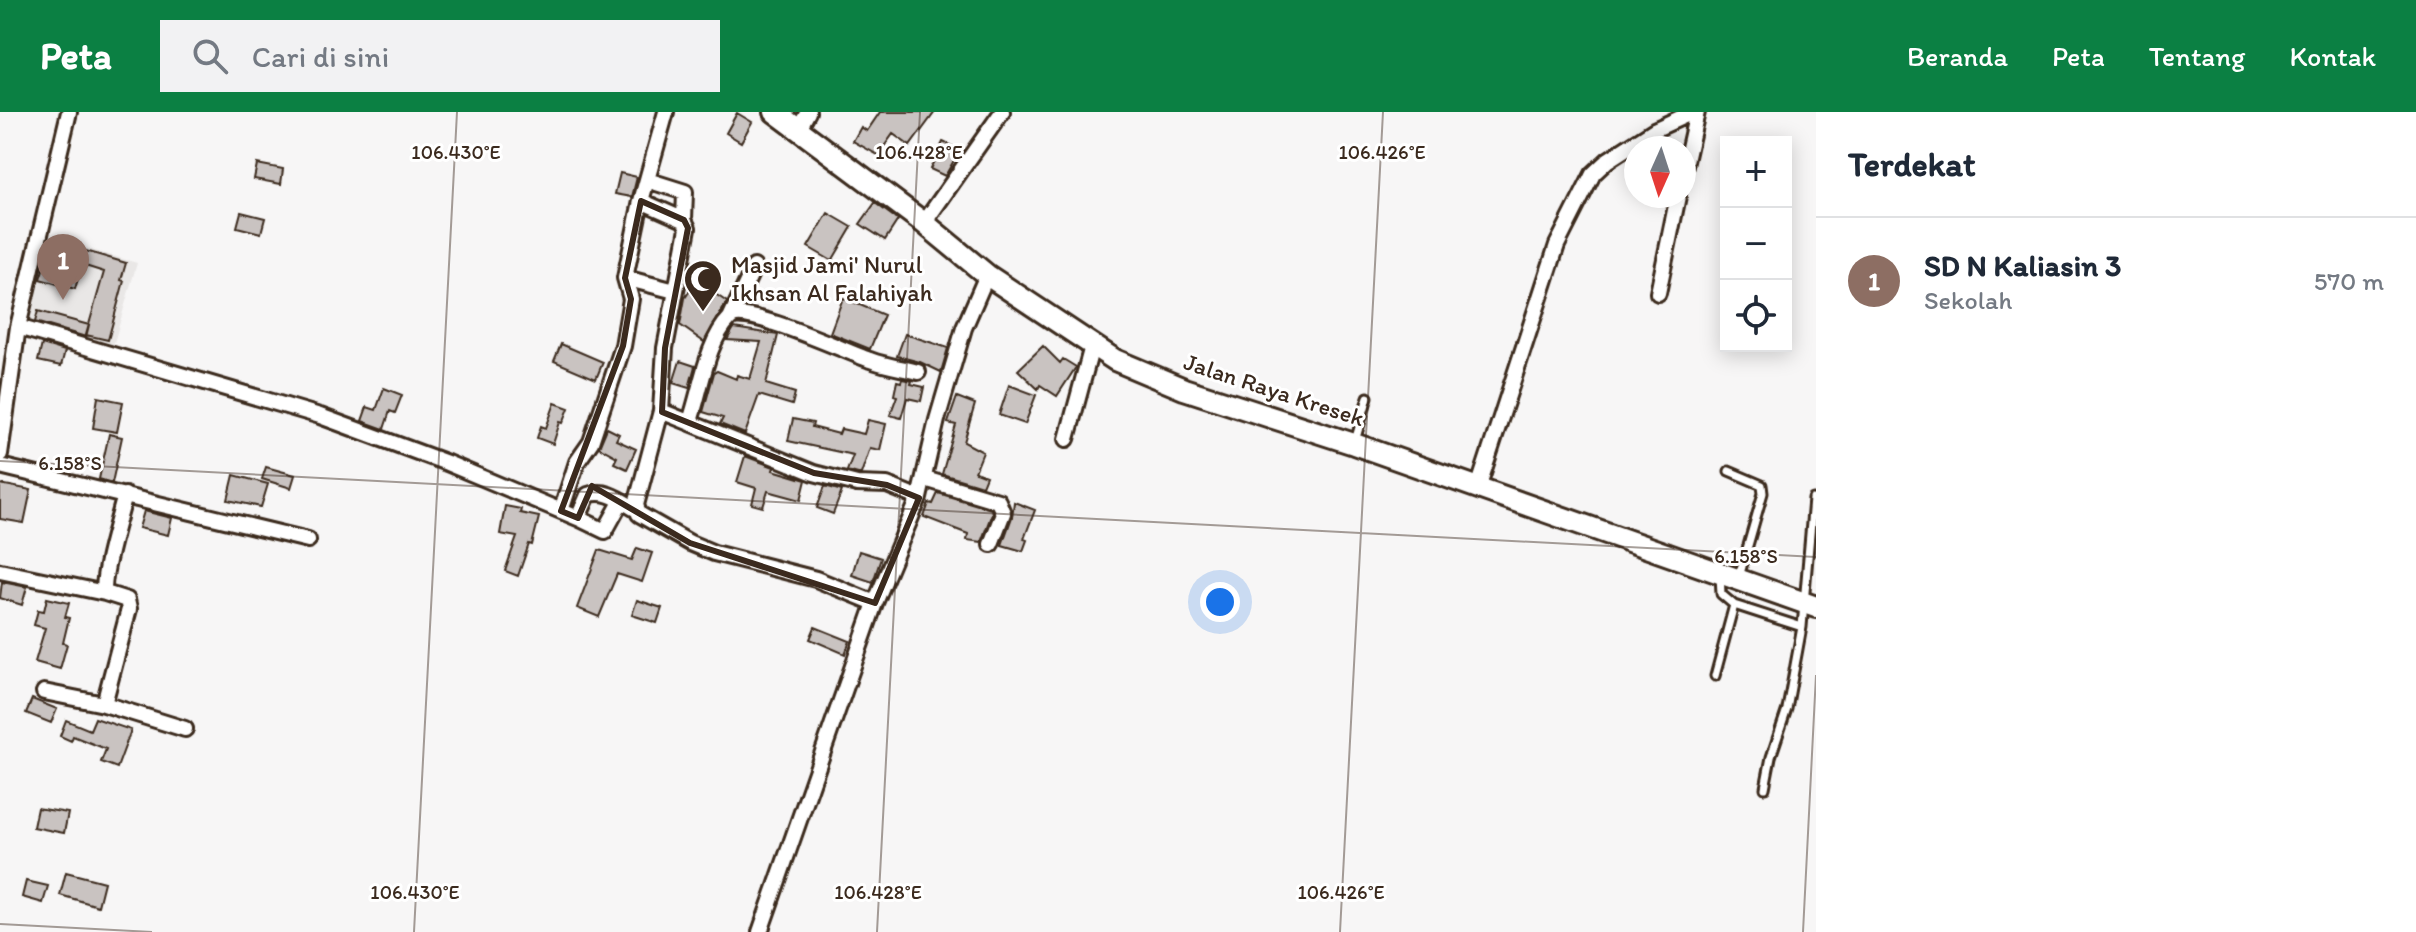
<!DOCTYPE html>
<html lang="id">
<meta charset="utf-8">
<style>
:root{--surface:#fff;--page:#f2f2f3;--text:#1f2937;--muted:#747a83;--line:#e0e1e3;--accent:#0b8043}
body{margin:0;font-family:Itim,sans-serif;background:var(--page);color:var(--text)}
.controls{position:absolute;right:24px;top:24px;display:grid;overflow:hidden;border-radius:0px;box-shadow:0 4px 20px #0003}
.controls button{width:72px;height:72px;display:grid;place-items:center;padding:0;border:0;border-bottom:2px solid var(--line);background:var(--surface);color:var(--text);font:40px sans-serif}
.compass{position:absolute;left:1624px;top:24px;width:72px;height:72px;border-radius:50%;background:var(--surface);box-shadow:0 4px 20px #0003;rotate:183deg}
.you{position:absolute;left:1220px;top:490px;width:28px;height:28px;margin:-20px;border:6px solid #fff;border-radius:50%;background:#1a73e8;box-shadow:0 0 0 12px #1a73e833}
.badge{display:grid;place-items:center;width:52px;height:52px;border-radius:50%;background:var(--accent);color:#fff;font-size:26px;font-weight:700}
.pin{position:absolute;translate:-50% -66px;filter:drop-shadow(0 2px 4px #0008)}
.pin::after{content:'';position:absolute;top:42px;width:28px;height:24px;background:inherit;clip-path:polygon(0 0,100% 0,50% 100%)}
.list{margin:0;padding:0;list-style:none}
h2{display:flex;justify-content:space-between;align-items:center;height:104px;margin:0;padding:0 32px;font-size:34px}
h2 small{font-size:26px;font-weight:400;color:var(--muted)}
.list li{display:grid;grid-template-columns:52px 1fr auto;gap:24px;align-items:center;box-sizing:border-box;height:128px;padding:0 32px;border-top:2px solid var(--line)}
.list b{display:block;font-size:30px;white-space:nowrap}
.list p{margin:0;font-size:26px;white-space:nowrap;color:var(--muted)}
.list em{font-size:26px;font-style:normal;color:var(--muted)}
.icon{flex:none;width:44px;height:44px;fill:none;stroke:currentColor;stroke-width:2;stroke-linecap:round;stroke-linejoin:round}
.map{position:relative;flex:none;width:1816px;height:820px;overflow:hidden}
header{display:flex;align-items:center;gap:48px;box-sizing:border-box;height:112px;padding:0 40px;background:var(--accent);color:#fff}
header strong{font-size:38px}
nav{display:flex;gap:44px;margin-inline-start:auto;font-size:28px}
.search{width:560px;height:72px;background:var(--page);display:flex;align-items:center;gap:20px;box-sizing:border-box;padding:0 28px;border-radius:0px;color:var(--muted);font-size:30px}
main{display:flex}
aside{flex:1;background:var(--surface)}
.map>svg:first-child{display:block}
.built{fill:#e9e7e6;fill-rule:evenodd}
.building{fill:#c9c3c1;stroke:#3b2a1e;stroke-width:2}
.lines{fill:none;stroke-linecap:round;stroke-linejoin:round}
.service-casing{stroke:#3b2a1e;stroke-width:13}
.minor-casing{stroke:#3b2a1e;stroke-width:20}
.secondary-casing{stroke:#3b2a1e;stroke-width:26}
.service{stroke:#fff;stroke-width:7}
.minor{stroke:#fff;stroke-width:14}
.secondary{stroke:#fff;stroke-width:20}
.marked{fill:none;stroke:#3b2a1e;stroke-width:6;stroke-linejoin:round}
.ticks{fill:none;stroke:#3b2a1e;stroke-width:2;stroke-opacity:0.45}
.labels{text-anchor:middle;stroke-width:6;stroke-linejoin:round;paint-order:stroke}
.poi-label{font-size:24px;fill:#3b2a1e;stroke:#fff;text-anchor:start}
.street-label{font-size:24px;fill:#3b2a1e;stroke:#fff}
.ticks-label{font-size:20px;text-anchor:middle;fill:#3b2a1e;stroke:#fff;stroke-width:6;stroke-linejoin:round;paint-order:stroke}
</style>
<header>
<strong>Peta</strong>
<div class="search"><svg class="icon" aria-label="search" viewBox="0 0 24 24"><circle cx="10" cy="10" r="6"/><path d="M15 15l6 6"/></svg>Cari di sini</div>
<nav><a>Beranda</a><a>Peta</a><a>Tentang</a><a>Kontak</a></nav>
</header>
<main>
<div class="map">
<svg width="1816" height="820" viewBox="0 0 1816 820">
<rect width="100%" height="100%" fill="#f7f6f6"/>
<filter id="ink" filterUnits="userSpaceOnUse"><feTurbulence type="fractalNoise" baseFrequency=".0125" numOctaves="2"/><feDisplacementMap in="SourceGraphic" scale="16" xChannelSelector="R" yChannelSelector="G"/><feConvolveMatrix kernelMatrix="1 2 1 2 8 2 1 2 1" color-interpolation-filters="sRGB"/></filter>
<g filter="url(#ink)">
<path class="built" d="M 48,125 L 137,151 L 111,241 L 22,215 ZM 52,129 L 126,151 L 122,165 L 48,143 ZM 44,146 L 81,156 L 75,176 L 39,166 ZM 103,164 L 124,170 L 108,228 L 86,223 L 84,230 L 34,216 L 38,200 L 89,213 Z"/>
<path class="building" d="M 880,0 L 935,0 L 910,34 L 893,22 L 878,43 L 853,29 L 861,15 L 867,19 Z
M 737,1 L 752,10 L 741,30 L 726,21 Z
M 943,30 L 960,38 L 945,64 L 930,57 Z
M 257,52 L 283,57 L 281,72 L 254,67 Z
M 620,61 L 637,65 L 632,85 L 615,82 Z
M 875,91 L 898,108 L 885,128 L 860,112 Z
M 241,100 L 265,106 L 261,121 L 237,115 Z
M 828,101 L 852,115 L 832,149 L 808,135 Z
M 52,129 L 126,151 L 121,168 L 124,169 L 108,228 L 86,223 L 104,160 L 82,153 L 75,177 L 40,167 Z
M 696,169 L 727,190 L 704,230 L 680,213 L 685,186 Z
M 843,186 L 884,203 L 870,237 L 830,221 Z
M 38,199 L 89,213 L 86,225 L 35,210 Z
M 734,216 L 778,223 L 766,272 L 795,281 L 792,293 L 759,283 L 745,322 L 720,312 L 723,306 L 703,300 L 714,261 L 717,259 L 736,267 L 737,263 L 750,267 L 761,230 L 727,228 Z
M 905,222 L 948,236 L 941,260 L 920,250 L 897,244 Z
M 42,232 L 65,239 L 61,254 L 38,249 Z
M 561,232 L 603,250 L 596,267 L 554,249 Z
M 1043,234 L 1060,251 L 1063,247 L 1076,255 L 1057,284 L 1040,273 L 1038,277 L 1018,258 Z
M 680,249 L 695,254 L 689,276 L 673,271 Z
M 902,267 L 912,269 L 911,272 L 924,275 L 921,289 L 907,286 L 901,306 L 890,303 L 897,284 L 894,283 L 897,269 L 901,270 Z
M 1009,273 L 1036,283 L 1025,312 L 999,303 Z
M 384,276 L 402,283 L 395,301 L 390,299 L 384,317 L 362,309 L 367,295 L 376,298 Z
M 98,285 L 123,290 L 117,320 L 93,316 Z
M 957,285 L 975,292 L 964,330 L 983,340 L 975,360 L 986,364 L 982,374 L 942,362 L 956,313 L 948,311 Z
M 555,291 L 569,296 L 563,311 L 560,310 L 553,332 L 537,326 L 541,314 L 546,316 Z
M 793,307 L 813,311 L 812,315 L 839,322 L 841,317 L 864,322 L 868,308 L 886,312 L 880,338 L 870,336 L 861,362 L 858,362 L 847,359 L 853,343 L 788,329 Z
M 607,316 L 619,322 L 616,328 L 636,337 L 627,357 L 614,351 L 617,345 L 599,335 Z
M 109,322 L 122,325 L 112,371 L 99,367 Z
M 745,344 L 774,355 L 773,358 L 806,368 L 801,388 L 768,379 L 763,395 L 752,392 L 756,376 L 737,370 Z
M 266,355 L 295,363 L 291,376 L 262,367 Z
M 234,363 L 268,372 L 261,395 L 228,388 Z
M 0,372 L 31,378 L 24,411 L 0,407 Z
M 825,374 L 842,379 L 833,402 L 817,396 Z
M 938,381 L 991,397 L 992,401 L 981,430 L 967,428 L 968,422 L 924,405 L 929,391 L 933,392 Z
M 1014,390 L 1035,398 L 1024,427 L 1027,428 L 1023,439 L 1002,433 L 1012,405 Z
M 505,394 L 521,397 L 520,401 L 539,405 L 532,433 L 529,432 L 518,464 L 505,459 L 517,425 L 500,422 Z
M 144,399 L 172,406 L 168,423 L 139,416 Z
M 637,436 L 652,441 L 642,470 L 617,462 L 599,505 L 577,496 L 599,438 L 632,448 Z
M 859,439 L 881,446 L 873,470 L 852,463 Z
M 2,470 L 27,475 L 22,493 L 0,486 Z
M 47,486 L 69,491 L 65,505 L 69,506 L 63,531 L 67,532 L 60,557 L 35,550 L 45,516 L 34,513 L 38,498 L 44,499 Z
M 637,488 L 662,496 L 657,511 L 632,503 Z
M 815,515 L 850,529 L 845,542 L 810,527 Z
M 32,587 L 57,597 L 51,611 L 26,601 Z
M 95,606 L 131,618 L 117,656 L 101,650 L 106,637 L 73,624 L 71,629 L 60,624 L 66,608 L 90,618 Z
M 37,696 L 68,701 L 64,721 L 33,715 Z
M 66,760 L 104,770 L 98,794 L 60,783 Z
M 26,769 L 48,774 L 43,791 L 22,785 Z"/>
<g class="lines">
<g class="service-casing">
<path id="service" d="M 1355,329 L 1368,285
M 1729,359 L 1762,373 L 1763,381 L 1739,465
M 1720,463 L 1721,482 L 1734,493 L 1802,515
M 1715,564 L 1734,493
M 1765,676 L 1771,645 L 1787,597 L 1802,515 L 1813,387"/>
</g>
<g class="minor-casing">
<path id="minor" d="M 798,18 L 808,0
M 1684,58 L 1697,0
M 647,68 L 685,80 L 684,108
M 641,89 L 684,108 L 688,116 L 665,236 L 661,299 L 814,361 L 857,372 L 887,373 L 919,386
M 924,111 L 1002,0
M 625,166 L 675,179
M 1658,181 L 1678,84
M 730,206 L 754,155
M 18,215 L 320,304 L 447,351 L 578,406 L 588,383 C 606,376 621,389 637,398
M 661,299 L 636,393 L 639,402 L 690,431 L 714,441 L 816,467 L 875,491
M 690,309 C 701,279 706,230 730,206 C 744,192 849,241 870,248 C 886,254 902,256 918,260
M 1067,327 L 1092,234
M 0,342 L 18,215 L 69,0
M 0,354 L 308,428
M 925,367 L 998,389 L 1003,401 L 991,432
M 1478,376 L 1557,133 L 1593,62 L 1608,48 L 1656,17 L 1693,0
M 561,399 L 577,350 L 591,330 L 623,234 L 631,187 L 625,166 L 641,89 L 666,0
M 578,406 L 605,419 L 621,390
M 0,459 L 105,481
M 44,580 L 104,592 L 185,617
M 104,592 L 129,497 L 127,488 L 105,481 C 100,467 120,403 125,383
M 760,820 L 875,491 L 919,386 L 937,308 L 964,216 L 987,163"/>
</g>
<g class="secondary-casing">
<path id="secondary" d="M 775,0 L 924,111 L 987,163 L 1115,248 L 1184,277 L 1354,332 L 1816,495"/>
</g>
<use href="#service" class="service"/>
<use href="#minor" class="minor"/>
<use href="#secondary" class="secondary"/>
</g>
</g>
<path class="marked" d="M 641,89 L 684,108 L 688,116 L 665,236 L 662,300 L 814,361 L 887,373 L 919,386 L 875,491 L 690,431 L 592,374 L 578,406 L 561,399 L 623,234 L 631,187 L 625,166 Z"/>
<path class="ticks" d="M 0,349 L 1816,445M 0,812 L 152,820M 414,820 L 457,0M 877,820 L 920,0M 1340,820 L 1383,0M 1803,820 L 1816,563"/>
<defs>
<g id="mosque-pin" transform="scale(2)"><path d="M0 17L-7.5 6A9.5 9.5 0 1 1 7.5 6Z" fill="#3b2a1e" stroke="#fff"/><path d="M3.5-4.9A6 6 0 1 0 3.5 4.9A5 5 0 1 1 3.5-4.9Z" fill="#fff"/></g>
</defs>
<g fill-rule="evenodd">
<use href="#mosque-pin" x="703" y="167"/>
</g>
<g class="labels">
<g class="poi-label">
<text x="731" y="161">Masjid Jami' Nurul<tspan x="731" dy="28">Ikhsan Al Falahiyah</tspan></text>
</g>
<g class="street-label">
<text transform="translate(1274 278) rotate(18)" y="8">Jalan Raya Kresek</text>
</g>
</g>
<g class="ticks-label">
<text x="456" y="47">106.430°E</text>
<text x="919" y="47">106.428°E</text>
<text x="1382" y="47">106.426°E</text>
<text x="70" y="358">6.158°S</text>
<text x="1746" y="451">6.158°S</text>
<text x="415" y="787">106.430°E</text>
<text x="878" y="787">106.428°E</text>
<text x="1341" y="787">106.426°E</text>
</g>
</svg>
<div class="controls">
<button>+</button>
<button>−</button>
<button><svg class="icon" aria-label="locate" viewBox="0 0 24 24"><circle cx="12" cy="12" r="6"/><path d="M12 2v4M12 18v4M2 12h4M18 12h4"/></svg></button>
</div>
<svg class="compass" viewBox="-18 -18 36 36"><path d="M0-13l5 13h-10z" fill="#e53935"/><path d="M0 13l5-13h-10z" fill="#747a83"/></svg>
<div class="you"></div>
<div class="pin badge" style="left:63px;top:188px;background:#8d6e63">1</div>
</div>
<aside>
<h2>Terdekat<small></small></h2>
<ul class="list">
<li><span class="badge" style="background:#8d6e63">1</span><div><b>SD N Kaliasin 3</b><p>Sekolah</p></div><em>570 m</em></li>
</ul>
</aside>
</main>
